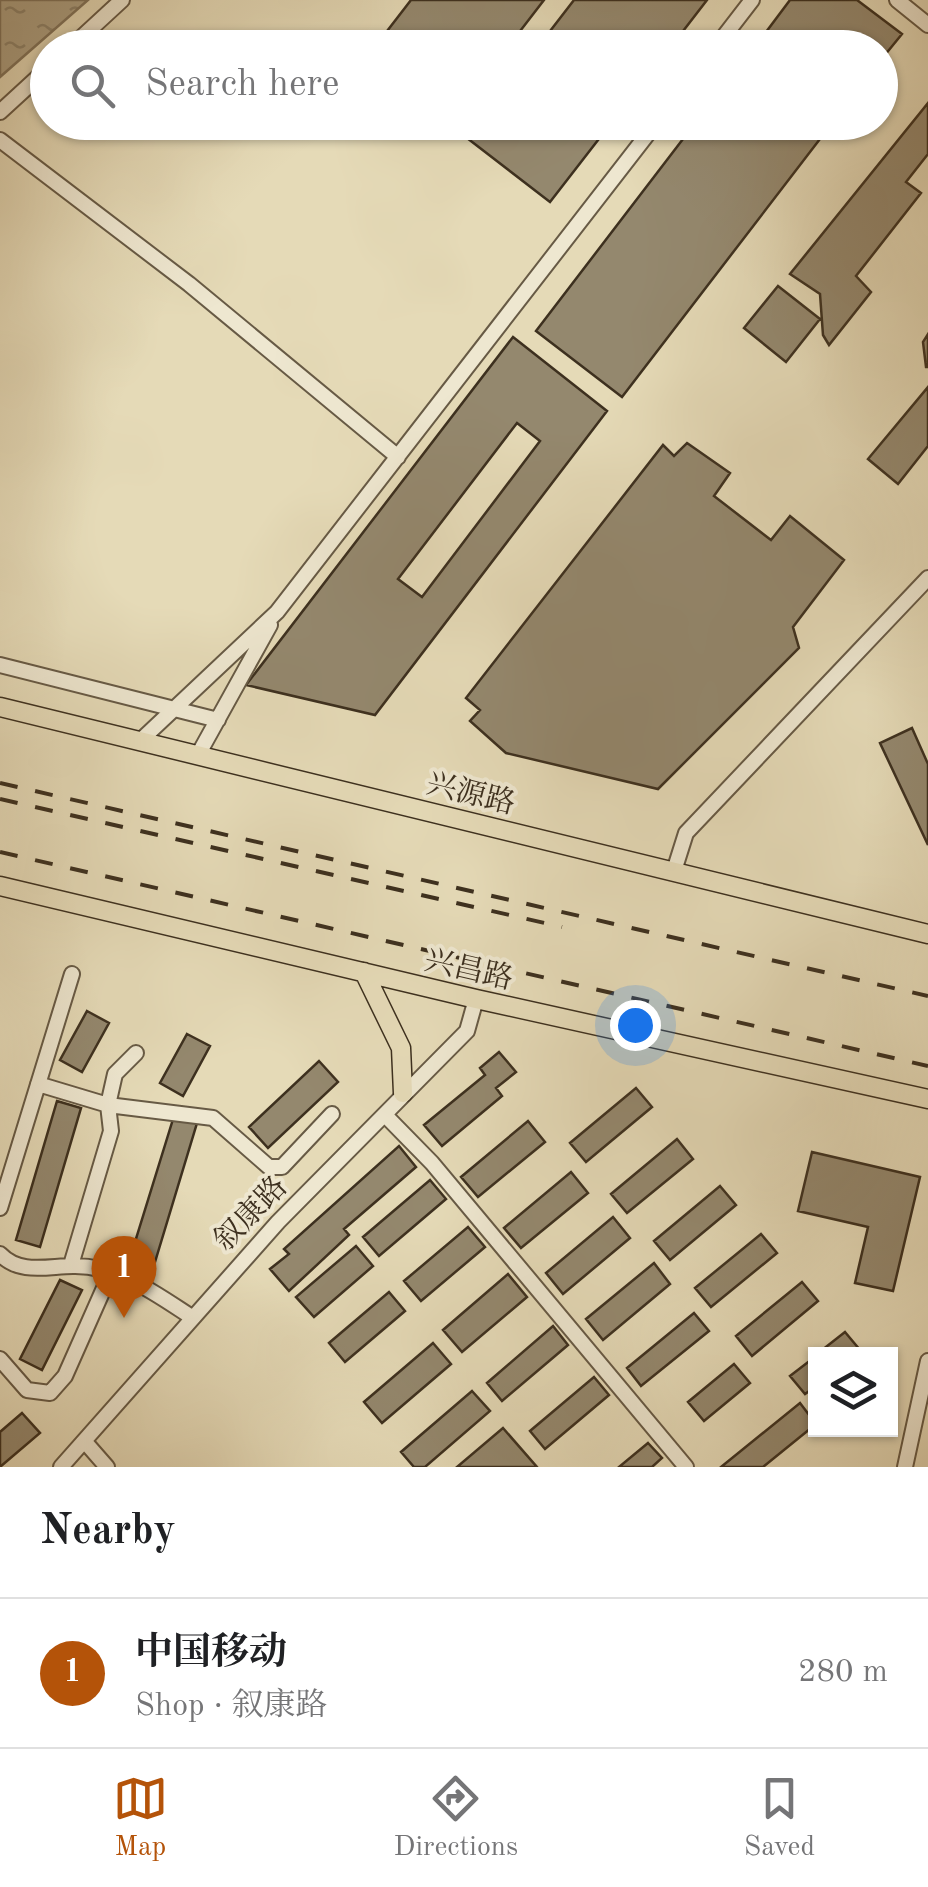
<!DOCTYPE html>
<meta charset="utf-8">
<style>
:root{--surface:#fff;--page:#f6f6f6;--text:#202124;--muted:#757577;--line:#e0e0e0;--accent:#b45309}
body{margin:0;font-family:"Old Standard TT","Noto Serif SC",serif;background:var(--page);color:var(--text)}
.controls{position:absolute;right:30px;bottom:30px;display:grid;overflow:hidden;border-radius:0px;box-shadow:0 2px 8px #0004}
.controls button{width:90px;height:90px;display:grid;place-items:center;padding:0;border:0;border-bottom:2px solid var(--line);background:var(--surface);color:var(--text);font:50px sans-serif}
.you{position:absolute;left:635px;top:1025px;width:35px;height:35px;margin:-25px;border:8px solid #fff;border-radius:50%;background:#1a73e8;box-shadow:0 0 0 15px #1a73e833}
.badge{display:grid;place-items:center;width:65px;height:65px;border-radius:50%;background:var(--accent);color:#fff;font-size:32px;font-weight:700}
.pin{position:absolute;translate:-50% -82px;filter:drop-shadow(0 2px 5px #0008)}
.pin::after{content:'';position:absolute;top:52px;width:35px;height:30px;background:inherit;clip-path:polygon(0 0,100% 0,50% 100%)}
.list{margin:0;padding:0;list-style:none}
h2{display:flex;justify-content:space-between;align-items:center;height:130px;margin:0;padding:0 40px;font-size:42px}
h2 small{font-size:32px;font-weight:400;color:var(--muted)}
.list li{display:grid;grid-template-columns:65px 1fr auto;gap:30px;align-items:center;box-sizing:border-box;height:150px;padding:0 40px;border-top:2px solid var(--line)}
.list b{display:block;font-size:38px;white-space:nowrap}
.list p{margin:0;font-size:32px;white-space:nowrap;color:var(--muted)}
.list em{font-size:32px;font-style:normal;color:var(--muted)}
.icon{flex:none;width:55px;height:55px;fill:none;stroke:currentColor;stroke-width:2;stroke-linecap:round;stroke-linejoin:round}
.map{position:relative;flex:none;width:928px;height:1467px;overflow:hidden}
.search{position:absolute;background:var(--surface);box-shadow:0 2px 8px #0004;left:30px;right:30px;top:30px;height:110px;display:flex;align-items:center;gap:25px;box-sizing:border-box;padding:0 35px;border-radius:55px;color:var(--muted);font-size:38px}
.sheet{height:280px;background:var(--surface)}
nav{display:flex;justify-content:space-around;align-items:center;box-sizing:border-box;height:140px;border-top:2px solid var(--line);background:var(--surface);font-size:28px;color:var(--muted)}
nav a{display:grid;justify-items:center;gap:5px}
nav .on{color:var(--accent)}
.map>svg:first-child{display:block}
.water{fill:url(#water-ripples);stroke:#80735b;stroke-width:2.5}
.building{fill:#94886e;stroke:#3d301f;stroke-width:2.5;fill-rule:evenodd}
.lines{fill:none;stroke-linecap:round;stroke-linejoin:round}
.minor-casing{stroke:#675a45;stroke-width:18}
.major-casing{stroke:#3d301f;stroke-width:21}
.minor{stroke:#eee7d0;stroke-width:14}
.major{stroke:#e5dab7;stroke-width:18}
.rail{stroke:#3d301f;stroke-width:4;stroke-dasharray:18 18;stroke-linecap:butt}
.labels{text-anchor:middle;stroke-width:8;stroke-linejoin:round;paint-order:stroke}
.street-label{font-size:30px;fill:#3d301f;stroke:#eee7d0}
</style>
<div class="map">
<svg width="928" height="1467" viewBox="0 0 928 1467">
<defs>
<pattern id="water-ripples" width="26" height="14" patternUnits="userSpaceOnUse" patternTransform="scale(2.5)"><rect width="26" height="14" fill="#aca083"/><path d="M2 4q2-2 4 0t4 0M15 11q2-2 4 0t4 0" fill="none" stroke="#8d836b"/></pattern>
</defs>
<rect width="100%" height="100%" fill="#e5dab7"/>
<filter id="stains"><feTurbulence type="fractalNoise" baseFrequency=".002" numOctaves="4"/><feColorMatrix values="0 0 0 0 .2 0 0 0 0 .09 0 0 0 0 .02 0 0 0 .5 -.17"/></filter>
<radialGradient id="worn" r=".72"><stop offset=".6" stop-color="#630" stop-opacity="0"/><stop offset="1" stop-color="#630" stop-opacity=".3"/></radialGradient>
<path class="water" d="M 0,0 L 88,0 L 0,77 Z"/>
<path class="building" d="M 411,0 L 544,0 L 507,48 L 374,48 Z
M 574,0 L 707,0 L 670,48 L 537,48 Z
M 790,0 L 857,0 L 902,34 L 880,61 L 880,48 L 754,48 Z
M 928,103 L 928,154 L 906,182 L 921,193 L 856,276 L 871,292 L 829,345 L 823,335 L 820,294 L 790,274 Z
M 479,122 L 612,122 L 550,202 L 467,138 Z
M 696,122 L 833,122 L 622,397 L 536,331 Z
M 778,286 L 820,319 L 786,362 L 744,328 Z
M 928,334 L 928,367 L 926,367 L 923,342 Z
M 513,337 L 607,411 L 375,715 L 246,685 ZM 517,423 L 540,441 L 422,597 L 398,579 Z
M 928,387 L 928,446 L 898,484 L 868,459 Z
M 687,443 L 730,473 L 714,496 L 771,540 L 790,516 L 844,560 L 793,627 L 799,648 L 658,789 L 506,753 L 470,721 L 480,710 L 466,698 L 663,445 L 674,456 Z
M 912,728 L 928,764 L 928,845 L 880,743 Z
M 87,1011 L 109,1023 L 82,1072 L 60,1060 Z
M 187,1034 L 210,1046 L 183,1096 L 160,1083 Z
M 499,1052 L 516,1072 L 496,1088 L 502,1096 L 442,1146 L 424,1125 L 485,1075 L 480,1068 Z
M 319,1061 L 338,1082 L 268,1148 L 249,1127 Z
M 636,1088 L 652,1107 L 586,1162 L 570,1143 Z
M 57,1101 L 81,1108 L 40,1247 L 16,1240 Z
M 174,1116 L 197,1123 L 155,1262 L 131,1255 Z
M 528,1121 L 545,1142 L 478,1197 L 461,1177 Z
M 677,1139 L 693,1159 L 627,1213 L 611,1194 Z
M 399,1146 L 416,1167 L 344,1229 L 349,1235 L 289,1291 L 270,1269 L 289,1254 L 284,1249 Z
M 812,1152 L 920,1177 L 893,1291 L 855,1283 L 868,1227 L 798,1211 Z
M 571,1172 L 588,1193 L 521,1248 L 504,1228 Z
M 430,1180 L 446,1199 L 379,1256 L 363,1237 Z
M 720,1186 L 736,1205 L 670,1260 L 654,1241 Z
M 613,1217 L 630,1238 L 563,1294 L 546,1273 Z
M 468,1227 L 485,1247 L 421,1301 L 404,1281 Z
M 761,1234 L 777,1253 L 711,1307 L 695,1288 Z
M 356,1246 L 373,1266 L 314,1317 L 296,1297 Z
M 654,1263 L 670,1284 L 603,1340 L 586,1319 Z
M 508,1274 L 527,1297 L 462,1352 L 443,1330 Z
M 60,1280 L 82,1290 L 42,1370 L 20,1359 Z
M 802,1282 L 818,1301 L 752,1356 L 736,1336 Z
M 389,1292 L 405,1311 L 345,1362 L 329,1343 Z
M 694,1313 L 709,1331 L 641,1386 L 627,1368 Z
M 553,1326 L 568,1345 L 502,1401 L 487,1383 Z
M 845,1332 L 860,1350 L 854,1354 L 817,1354 Z
M 433,1343 L 451,1364 L 382,1423 L 364,1402 Z
M 816,1356 L 816,1386 L 805,1394 L 790,1376 Z
M 734,1364 L 750,1383 L 704,1421 L 688,1402 Z
M 594,1377 L 609,1395 L 545,1449 L 530,1431 Z
M 472,1391 L 490,1411 L 425,1467 L 414,1467 L 401,1452 Z
M 800,1403 L 816,1424 L 763,1467 L 721,1467 Z
M 22,1413 L 40,1433 L 0,1467 L 0,1432 Z
M 503,1428 L 537,1467 L 457,1467 Z
M 648,1443 L 662,1458 L 652,1467 L 619,1467 Z"/>
<g class="lines">
<g class="minor-casing">
<path id="minor" d="M 897,0 L 928,25
M 70,48 L 122,0
M 715,48 L 752,0
M 0,112 L 48,68
M 0,140 L 189,284 L 398,457
M 0,665 L 218,720
M 140,741 L 277,612 L 657,122
M 198,755 L 270,625
M 674,871 L 686,833 L 928,578
M 38,1084 L 108,1105 L 213,1118 L 269,1167 L 282,1167 L 332,1114
M 385,1115 L 432,1163 L 686,1467
M 0,1208 L 72,974
M 0,1254 C 20,1275 48,1266 73,1266 C 118,1265 156,1294 193,1318
M 71,1265 L 111,1131 L 108,1105 L 115,1074 L 136,1053
M 0,1359 L 27,1390 L 50,1393 L 65,1376 L 112,1270
M 86,1443 L 107,1467
M 61,1467 L 278,1222 L 467,1031 L 476,999
M 905,1467 L 928,1361"/>
</g>
<g class="major-casing">
<path id="major" d="M 0,707 L 928,934
M 0,886 L 476,999 L 928,1099
M 364,972 L 401,1048 L 403,1093"/>
</g>
<use href="#minor" class="minor"/>
<use href="#major" class="major"/>
<path class="rail" d="M 0,783 L 928,996
M 0,799 L 562,927
M 0,852 L 928,1066"/>
</g>
<g class="labels">
<g class="street-label">
<text transform="translate(471 793) rotate(14)" y="10">兴源路</text>
<text transform="translate(469 969) rotate(13)" y="10">兴昌路</text>
<text transform="translate(250 1213) rotate(-46)" y="10">叙康路</text>
</g>
</g>
<rect width="100%" height="100%" filter="url(#stains)"/>
<rect width="100%" height="100%" fill="url(#worn)"/>
</svg>
<div class="controls">
<button><svg class="icon" aria-label="layers" viewBox="0 0 24 24"><path d="M12 4l9 5-9 5-9-5zM3 14l9 5 9-5"/></svg></button>
</div>
<div class="you"></div>
<div class="pin badge" style="left:124px;top:1318px">1</div>
<div class="search"><svg class="icon" aria-label="search" viewBox="0 0 24 24"><circle cx="10" cy="10" r="6"/><path d="M15 15l6 6"/></svg>Search here</div>
</div>
<section class="sheet">
<h2>Nearby<small></small></h2>
<ul class="list">
<li><span class="badge">1</span><div><b>中国移动</b><p>Shop · 叙康路</p></div><em>280 m</em></li>
</ul>
</section>
<nav>
<a class="on"><svg class="icon" aria-label="map" viewBox="0 0 24 24"><path d="M3 6l6-2 6 2 6-2v14l-6 2-6-2-6 2zM9 4v14M15 6v14"/></svg>Map</a>
<a><svg class="icon" aria-label="directions" viewBox="0 0 24 24"><path d="M12 3l9 9-9 9-9-9zM9 14v-3h6M13 9l2 2-2 2"/></svg>Directions</a>
<a><svg class="icon" aria-label="saved" viewBox="0 0 24 24"><path d="M7 4h10v16l-5-4-5 4z"/></svg>Saved</a>
</nav>
